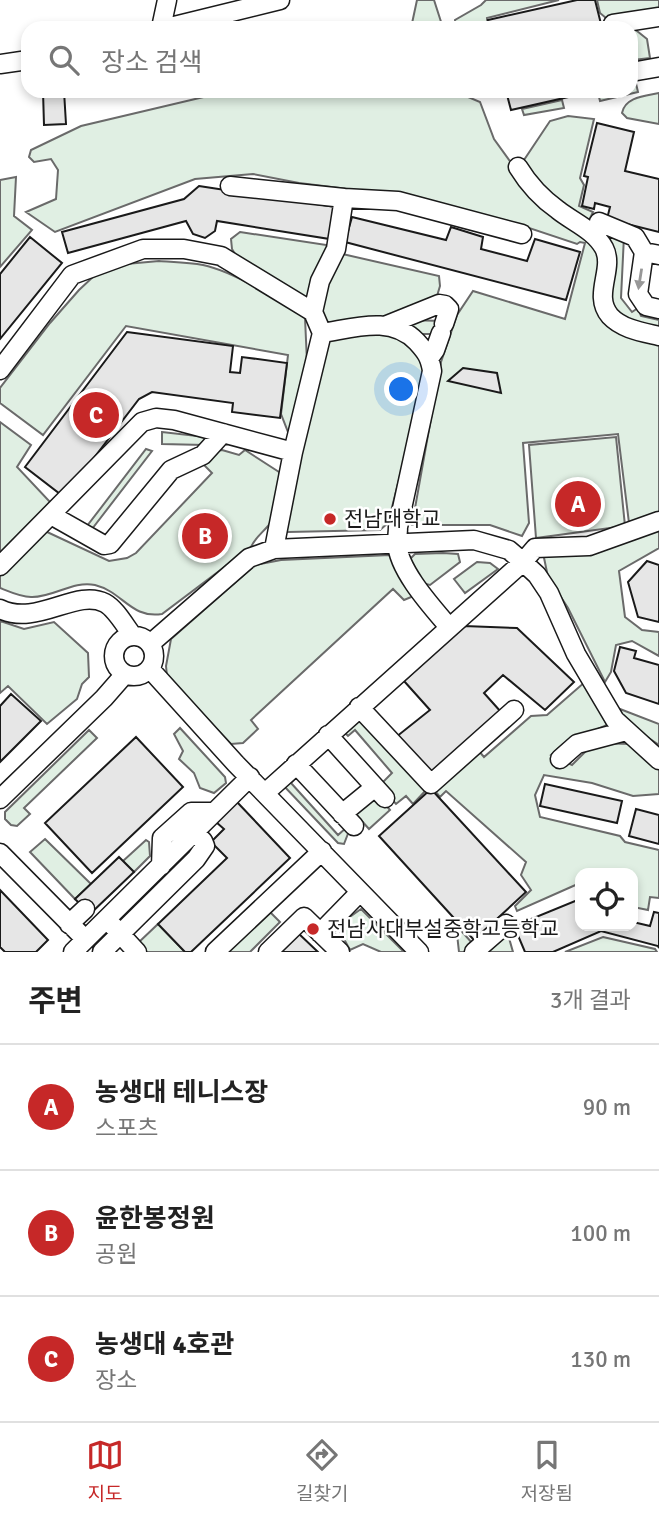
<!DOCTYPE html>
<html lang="ko">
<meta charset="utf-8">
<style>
:root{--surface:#fff;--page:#f6f6f6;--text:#222;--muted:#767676;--line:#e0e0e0;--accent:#c62828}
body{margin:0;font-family:Signika,"Noto Sans KR",sans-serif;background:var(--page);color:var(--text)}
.controls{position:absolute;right:21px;bottom:21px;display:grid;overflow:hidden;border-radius:14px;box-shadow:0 4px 10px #0003}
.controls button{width:63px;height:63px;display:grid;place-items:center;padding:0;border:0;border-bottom:2px solid var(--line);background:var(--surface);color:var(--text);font:35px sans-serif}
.you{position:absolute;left:402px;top:390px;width:24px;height:24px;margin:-18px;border:5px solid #fff;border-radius:50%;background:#1a73e8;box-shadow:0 0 0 10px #1a73e833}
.badge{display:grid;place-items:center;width:46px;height:46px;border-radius:50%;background:var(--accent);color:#fff;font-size:23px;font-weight:700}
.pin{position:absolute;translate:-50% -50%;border:4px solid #fff;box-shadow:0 2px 7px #0006}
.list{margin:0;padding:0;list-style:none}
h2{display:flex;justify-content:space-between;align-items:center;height:91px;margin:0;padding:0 28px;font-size:30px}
h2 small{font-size:23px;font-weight:400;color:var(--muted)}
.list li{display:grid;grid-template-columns:46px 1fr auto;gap:21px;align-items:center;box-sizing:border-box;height:126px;padding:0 28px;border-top:2px solid var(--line)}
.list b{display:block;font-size:26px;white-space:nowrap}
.list p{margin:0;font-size:23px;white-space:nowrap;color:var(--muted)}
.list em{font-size:23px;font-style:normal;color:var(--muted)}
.icon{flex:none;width:38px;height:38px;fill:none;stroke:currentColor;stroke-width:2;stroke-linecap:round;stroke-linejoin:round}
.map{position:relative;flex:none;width:659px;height:952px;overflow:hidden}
.search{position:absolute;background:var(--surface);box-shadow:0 4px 10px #0003;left:21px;right:21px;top:21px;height:77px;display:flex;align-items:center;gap:18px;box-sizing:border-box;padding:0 24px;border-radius:21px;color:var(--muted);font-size:26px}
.sheet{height:469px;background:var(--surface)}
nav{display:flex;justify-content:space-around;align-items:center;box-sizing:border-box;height:98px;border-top:2px solid var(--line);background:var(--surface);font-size:19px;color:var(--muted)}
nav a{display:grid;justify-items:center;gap:4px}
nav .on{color:var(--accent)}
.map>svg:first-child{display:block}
.green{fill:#e0efe3;stroke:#6a6a6a;stroke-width:2}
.building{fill:#e6e6e6;stroke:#1a1a1a;stroke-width:2}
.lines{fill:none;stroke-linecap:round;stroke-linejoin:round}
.minor-casing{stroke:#1a1a1a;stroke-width:21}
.minor{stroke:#fff;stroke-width:18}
.oneway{fill:#989898}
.poi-dot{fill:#c62828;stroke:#fff;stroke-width:2.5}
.labels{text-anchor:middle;stroke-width:5;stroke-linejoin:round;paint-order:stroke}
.poi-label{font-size:21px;fill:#1a1a1a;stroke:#fff;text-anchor:start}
</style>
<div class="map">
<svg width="659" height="952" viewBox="0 0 659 952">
<rect width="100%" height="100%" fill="#fff"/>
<path class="green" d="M 417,0 L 434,0 L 443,28 L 411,28 Z
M 486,0 L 559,0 L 487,18 L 488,28 L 456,28 L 455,20 L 481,5 Z
M 597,0 L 659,0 L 659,14 L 606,18 L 600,13 Z
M 636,24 L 637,31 L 647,39 L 650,58 L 633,60 L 631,28 Z
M 631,75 L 634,75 L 638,92 L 600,101 L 598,93 L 631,91 Z
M 229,91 L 454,91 L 480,102 L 494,139 L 512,164 L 597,245 L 602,317 L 609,327 L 659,343 L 659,515 L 629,523 L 618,434 L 523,443 L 529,523 L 522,536 L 490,525 L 412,525 L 441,362 L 457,315 L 473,291 L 565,319 L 585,243 L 580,242 L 577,244 L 508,221 L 397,195 L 299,183 L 253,174 L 195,179 L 55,232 L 26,212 L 56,199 L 58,170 L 51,159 L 34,162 L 29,157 L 31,150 L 81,126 Z
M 659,93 L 659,124 L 627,118 L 622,113 C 625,97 645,96 659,93 Z
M 562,100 L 564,108 L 524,115 L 522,109 Z
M 568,116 L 594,119 L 580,178 L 584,185 L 579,206 L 593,212 L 587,225 L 569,212 L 525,171 L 524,160 L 550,121 Z
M 16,177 L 14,216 L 32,230 L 0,267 L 0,180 Z
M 603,229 L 624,236 L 621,298 L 632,312 L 638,308 L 641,316 L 659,320 L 659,330 L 631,323 L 611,310 L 598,235 Z
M 240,232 L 333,246 L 309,303 L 238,259 L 232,249 L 231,239 Z
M 338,253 L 439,276 L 440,286 L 437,296 C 403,317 362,323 324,328 C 310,305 327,275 338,253 Z
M 159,261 C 173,262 189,262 203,265 C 232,271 281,300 305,318 L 307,362 L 290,437 L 281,414 L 288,355 L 126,326 L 43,435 L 0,403 L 0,388 L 50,323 L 79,290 L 95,275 L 126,264 Z
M 407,320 L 443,321 L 439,334 L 412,334 Z
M 393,333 L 417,350 L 425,377 L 388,523 L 380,530 L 288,532 L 282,524 L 328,335 Z
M 0,422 L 31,445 L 17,467 L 50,502 L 0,558 Z
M 162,432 L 206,437 L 204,445 L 162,444 Z
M 616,437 L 625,526 L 536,538 L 529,445 Z
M 146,449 L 152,451 L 92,529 L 87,526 Z
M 222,450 L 239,455 L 245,450 L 279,472 C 280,489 279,511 268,526 C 262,533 255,538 251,547 L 162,614 C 131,619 123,592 95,585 C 73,580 53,598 31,597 C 21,597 10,592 0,588 L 0,573 L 45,531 L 109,561 L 127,558 L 136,553 L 212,473 L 203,464 L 214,451 Z
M 659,525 L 659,548 L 619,571 L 625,617 L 642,630 L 659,632 L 659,656 L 632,641 L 616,645 L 611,672 L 605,682 L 568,608 L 548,577 L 543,553 Z
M 443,553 L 458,554 L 460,562 L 430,585 L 422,583 L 408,561 L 415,554 Z
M 390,555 L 416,595 L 404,600 L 393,589 L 251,720 L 258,729 L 243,743 L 231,744 L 167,676 L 166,666 L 171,639 L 255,565 L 281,560 Z
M 477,562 L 490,563 L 498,569 L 465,593 L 454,579 Z
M 0,621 L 24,629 L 54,622 L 88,653 L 89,677 L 82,684 L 77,699 L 47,724 L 8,686 L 0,693 Z
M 586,681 L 607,725 L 563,744 L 551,755 L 572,765 L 594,743 L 631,744 L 659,770 L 659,794 L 633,796 L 592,783 L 544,775 L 535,795 L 540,817 L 620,836 L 625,842 L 659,850 L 659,898 L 650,897 L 648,910 L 633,907 L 633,873 L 580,873 L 580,883 L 517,911 L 515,906 L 531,890 L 521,875 L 526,862 L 446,791 L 440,797 L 433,788 L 478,750 L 484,757 L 531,716 L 547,715 Z
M 620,709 L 659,724 L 659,745 L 644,735 L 621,713 Z
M 359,712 L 428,788 L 413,804 L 406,796 L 396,804 L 385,792 L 383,782 L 392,773 L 355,730 L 348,736 L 341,729 Z
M 180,728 L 225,777 L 226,783 L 214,793 L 200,788 L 194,773 L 179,759 L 183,751 L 174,734 Z
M 89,730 L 97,738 L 24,808 L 30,814 L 17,826 L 11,825 L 5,819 L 5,812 Z
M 300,774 L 291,783 L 338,835 L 347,827 L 349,831 L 344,844 L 338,843 L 282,784 Z
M 375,792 L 390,810 L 369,829 L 353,811 Z
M 45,839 L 91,884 L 75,899 L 30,852 Z
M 146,840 L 149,842 L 150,856 L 134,872 L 123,861 Z
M 187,845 L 195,853 L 121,925 L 113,917 Z
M 265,907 L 280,922 L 250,952 L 215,952 Z
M 361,909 L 404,952 L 381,952 L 363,944 L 350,950 L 337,926 Z
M 158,924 L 185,952 L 147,952 L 138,943 Z
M 456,925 L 473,944 L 507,931 L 513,952 L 459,952 Z
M 603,937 L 655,949 L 657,952 L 565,952 Z"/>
<path class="building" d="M 577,0 L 595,0 L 602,28 L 490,28 L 488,20 Z
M 43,91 L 64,91 L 66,124 L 44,125 Z
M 506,91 L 595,91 L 511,110 Z
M 597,123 L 634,132 L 625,171 L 659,179 L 659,232 L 607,219 L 610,207 L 595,203 L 594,209 L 582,206 L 588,177 L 584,176 Z
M 199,186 L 342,208 L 336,240 L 217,221 L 215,231 L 205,238 L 193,234 L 186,221 L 68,253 L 62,232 L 184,199 Z
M 352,217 L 446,240 L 451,227 L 483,237 L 481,249 L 527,261 L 535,239 L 580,252 L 566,300 L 345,242 Z
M 30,237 L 62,263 L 0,339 L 0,274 Z
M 127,332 L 233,346 L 230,372 L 240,373 L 242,357 L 287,363 L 280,418 L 232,412 L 233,403 L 152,392 L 139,399 L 64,497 L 25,467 Z
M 463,368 L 497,373 L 501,393 L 448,381 Z
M 647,561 L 659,565 L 659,622 L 638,617 L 628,582 Z
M 464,626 L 517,628 L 574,682 L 545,710 L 503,675 L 484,693 L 501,712 L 431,776 L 396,737 L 430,710 L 404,681 Z
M 620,647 L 636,651 L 634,658 L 659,665 L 659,704 L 626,693 L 614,671 Z
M 11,694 L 41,721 L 0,762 L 0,706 Z
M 136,737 L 183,787 L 92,873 L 45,823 Z
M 545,784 L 622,801 L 617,823 L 540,806 Z
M 431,789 L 526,892 L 474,940 L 379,836 Z
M 237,802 L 290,858 L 191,952 L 185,952 L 158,924 L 227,858 L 211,842 L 224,829 L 216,822 Z
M 636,809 L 659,815 L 659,844 L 629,836 Z
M 119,857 L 134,872 L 90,914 L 75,899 Z
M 0,890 L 48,940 L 36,952 L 5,952 L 0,947 Z
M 580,899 L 580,926 L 633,926 L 633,922 L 650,926 L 654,912 L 659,913 L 659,948 L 658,946 L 601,931 L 553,952 L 525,952 L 514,926 Z
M 297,932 L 318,952 L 277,952 Z"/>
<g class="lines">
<g class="minor-casing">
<path id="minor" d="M 613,24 L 659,17
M 161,28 L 167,0
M 166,28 L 280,0
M 0,64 L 28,60
M 637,71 L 659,67
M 518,167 C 529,185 541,198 558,210 C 573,222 594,230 604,248 C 615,269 592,295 610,316 C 622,329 642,332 659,336
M 230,186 L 344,198 L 336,249 L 320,281 L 313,312
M 344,198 L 398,201 L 522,234
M 599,222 L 635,237 L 644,252
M 659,255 L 644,252 L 638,294 L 646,306 L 659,309
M 387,325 L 439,304 L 445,305 L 449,309 L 444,324
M 430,357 L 435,350 L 441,333
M 0,370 L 72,275 L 143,249 L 184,249 L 221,256 L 313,312 L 322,333
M 51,515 L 104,545 L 110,544 L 171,470 L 203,455 L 223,433
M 274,549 L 293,452 L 322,333 C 355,328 391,315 417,342 C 426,352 430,357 432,371 L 398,527 C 398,532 397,538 397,543 C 398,570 432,607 449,627
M 0,566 L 142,422 L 156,418 L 174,420 L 293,452
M 0,609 C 37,627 76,588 105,603 C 116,609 125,626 133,636
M114 656a20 20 0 1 1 40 0a20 20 0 1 1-40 0Z
M 150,644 L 249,558 L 274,549 L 474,540 L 509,550 L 523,562 L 535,548 L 589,546 L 659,521
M 150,669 L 236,764 L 419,952
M 359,707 L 431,784 L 514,710
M 328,735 L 385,798
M 560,759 L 577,744 L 626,731
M 296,764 L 354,826
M 265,793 L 523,562 L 537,575 L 549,593 L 576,654 L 615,720 L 659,760
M 0,799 L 104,698 L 125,674
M 342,814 L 375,787
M 0,853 L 85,939
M 161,866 L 162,838 L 191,812 L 213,812
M 69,924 L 85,909
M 113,926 L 137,952
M 320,933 L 360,892
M 73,952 L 250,777
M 102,952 L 196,859 L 205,846 L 203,841 L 194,832
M 215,952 L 322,851
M 268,952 L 304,917 L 340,952
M 474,952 L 506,924"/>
</g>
<use href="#minor" class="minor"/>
</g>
<defs><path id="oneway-solid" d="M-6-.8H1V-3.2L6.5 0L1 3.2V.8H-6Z" transform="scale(1.75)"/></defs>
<use class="oneway" href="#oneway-solid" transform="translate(640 279) rotate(99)"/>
<g class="poi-dot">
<circle cx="330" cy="519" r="7"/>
<circle cx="313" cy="929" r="7"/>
</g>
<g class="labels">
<g class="poi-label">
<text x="344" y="526">전남대학교</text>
<text x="327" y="936">전남사대부설중학고등학교</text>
</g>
</g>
</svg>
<div class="controls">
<button><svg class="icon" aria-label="locate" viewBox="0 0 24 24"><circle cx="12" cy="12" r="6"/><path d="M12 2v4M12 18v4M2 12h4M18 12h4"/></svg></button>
</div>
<div class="you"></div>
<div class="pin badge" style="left:578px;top:504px">A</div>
<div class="pin badge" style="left:205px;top:536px">B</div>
<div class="pin badge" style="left:96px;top:415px">C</div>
<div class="search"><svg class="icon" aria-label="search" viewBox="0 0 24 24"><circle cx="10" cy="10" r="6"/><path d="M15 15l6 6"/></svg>장소 검색</div>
</div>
<section class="sheet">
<h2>주변<small>3개 결과</small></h2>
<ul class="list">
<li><span class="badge">A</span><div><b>농생대 테니스장</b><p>스포츠</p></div><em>90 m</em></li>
<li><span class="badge">B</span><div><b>윤한봉정원</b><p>공원</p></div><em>100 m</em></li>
<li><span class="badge">C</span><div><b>농생대 4호관</b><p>장소</p></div><em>130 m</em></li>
</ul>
</section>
<nav>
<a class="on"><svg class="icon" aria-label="map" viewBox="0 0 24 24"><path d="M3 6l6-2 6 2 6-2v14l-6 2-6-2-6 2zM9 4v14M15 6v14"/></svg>지도</a>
<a><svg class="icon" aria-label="directions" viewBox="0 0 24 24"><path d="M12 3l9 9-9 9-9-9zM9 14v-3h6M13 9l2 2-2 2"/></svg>길찾기</a>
<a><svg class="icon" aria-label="saved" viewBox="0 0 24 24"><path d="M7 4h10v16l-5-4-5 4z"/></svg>저장됨</a>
</nav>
